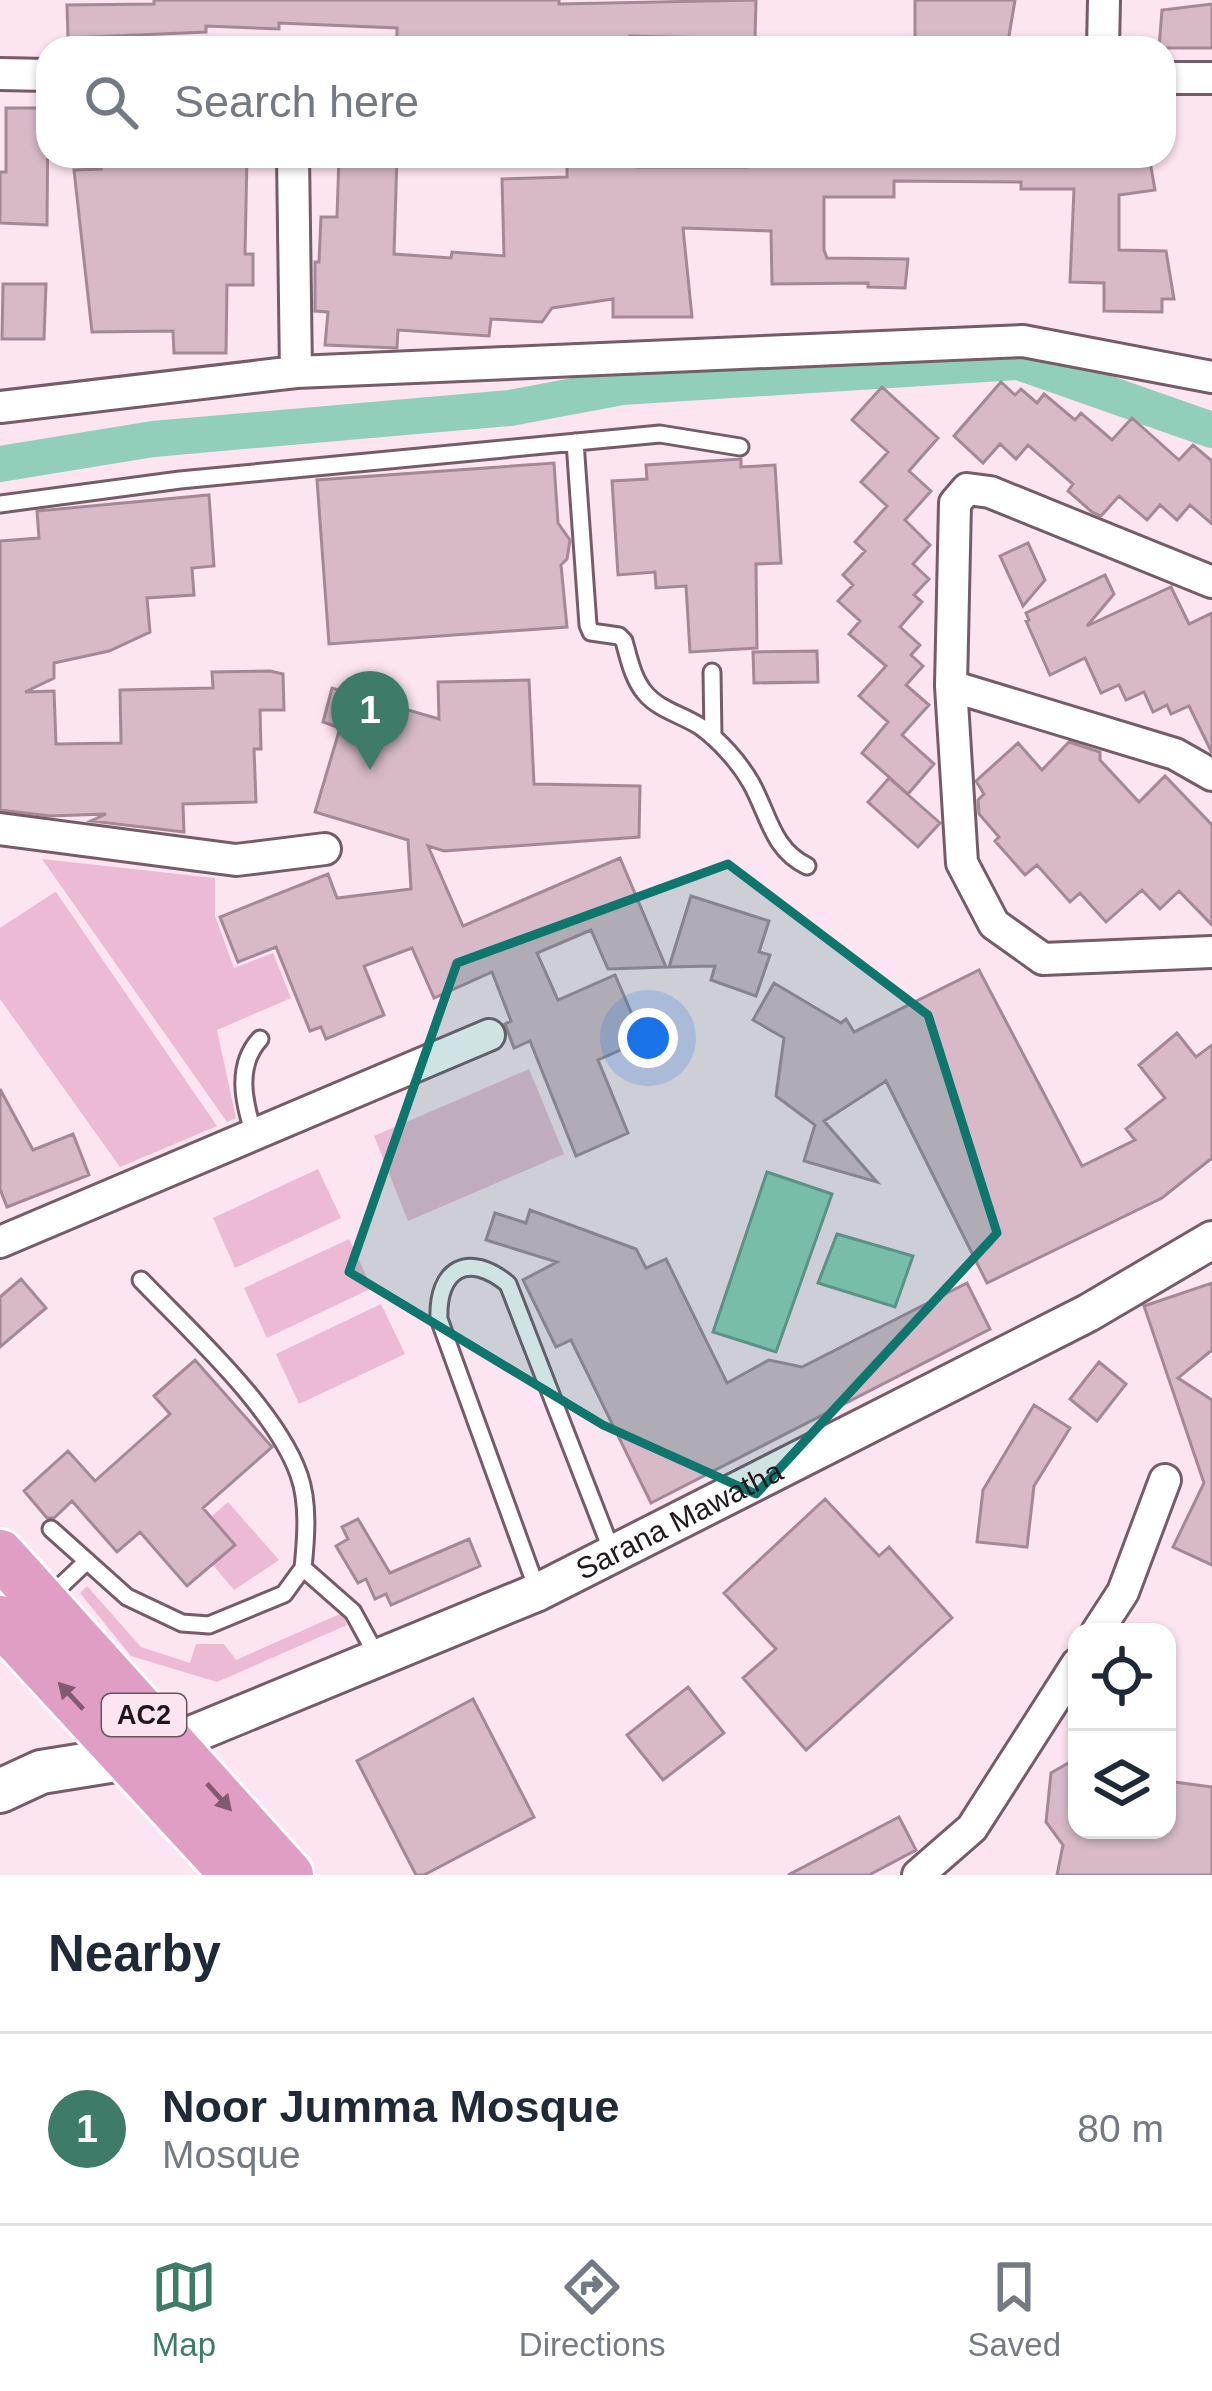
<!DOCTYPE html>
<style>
:root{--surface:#fff;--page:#f2f2f3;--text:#1f2937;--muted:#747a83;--line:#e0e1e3;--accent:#3e7c69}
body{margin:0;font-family:Helvetica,sans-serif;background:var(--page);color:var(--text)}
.controls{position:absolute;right:36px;bottom:36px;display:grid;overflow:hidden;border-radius:24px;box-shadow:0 3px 9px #0004}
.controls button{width:108px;height:108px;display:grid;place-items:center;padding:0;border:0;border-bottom:3px solid var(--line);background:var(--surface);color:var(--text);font:60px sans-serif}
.you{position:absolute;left:648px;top:1038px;width:42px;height:42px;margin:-30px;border:9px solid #fff;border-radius:50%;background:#1a73e8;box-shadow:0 0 0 18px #1a73e833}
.badge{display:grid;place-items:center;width:78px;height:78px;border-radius:50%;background:var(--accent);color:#fff;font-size:39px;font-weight:700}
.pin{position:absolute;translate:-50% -99px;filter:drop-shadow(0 3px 6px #0008)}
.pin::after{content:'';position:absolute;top:63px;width:42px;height:36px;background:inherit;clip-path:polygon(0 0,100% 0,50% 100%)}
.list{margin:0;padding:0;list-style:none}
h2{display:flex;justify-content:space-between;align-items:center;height:156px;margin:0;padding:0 48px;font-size:51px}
h2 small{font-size:39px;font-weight:400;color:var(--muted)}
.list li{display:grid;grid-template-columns:78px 1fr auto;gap:36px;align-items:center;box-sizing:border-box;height:192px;padding:0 48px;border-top:3px solid var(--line)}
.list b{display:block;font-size:45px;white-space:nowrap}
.list p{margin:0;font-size:39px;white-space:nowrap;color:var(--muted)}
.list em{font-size:39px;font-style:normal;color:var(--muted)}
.icon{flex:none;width:66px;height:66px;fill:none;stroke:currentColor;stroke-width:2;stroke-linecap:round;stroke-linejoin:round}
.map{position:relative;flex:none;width:1212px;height:1875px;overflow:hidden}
.search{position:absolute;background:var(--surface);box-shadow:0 3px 9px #0004;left:36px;right:36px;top:36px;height:132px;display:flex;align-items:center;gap:30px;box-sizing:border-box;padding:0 42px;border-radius:36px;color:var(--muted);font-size:45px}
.sheet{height:348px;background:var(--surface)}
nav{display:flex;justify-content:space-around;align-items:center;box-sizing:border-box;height:168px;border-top:3px solid var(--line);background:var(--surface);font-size:33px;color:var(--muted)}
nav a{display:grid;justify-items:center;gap:6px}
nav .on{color:var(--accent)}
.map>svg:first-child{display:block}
.green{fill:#edbad4}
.water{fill:#92cfba;stroke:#70988b;stroke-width:3}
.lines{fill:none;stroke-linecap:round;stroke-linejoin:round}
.canal{stroke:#92cfba;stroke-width:36}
.building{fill:#d7b9c8;stroke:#a58897;stroke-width:3}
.service-casing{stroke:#765b69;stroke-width:21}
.minor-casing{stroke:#765b69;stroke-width:36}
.tertiary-casing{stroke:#765b69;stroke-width:42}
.secondary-casing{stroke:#765b69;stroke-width:48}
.primary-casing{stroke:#fff;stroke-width:54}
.service{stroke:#fff;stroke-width:15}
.minor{stroke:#fff;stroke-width:30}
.tertiary{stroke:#fff;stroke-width:36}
.secondary{stroke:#fff;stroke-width:42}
.primary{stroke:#e09ec4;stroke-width:48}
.oneway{fill:#805a70}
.marked{fill:#0f766e;fill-opacity:0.2;stroke:#0f766e;stroke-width:9;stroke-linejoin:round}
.labels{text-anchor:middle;stroke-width:9;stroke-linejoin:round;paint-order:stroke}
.shield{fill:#fde4f1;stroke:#63545c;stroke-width:3}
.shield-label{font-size:27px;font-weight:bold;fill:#21161c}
.street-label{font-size:30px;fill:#21161c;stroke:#fde4f1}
</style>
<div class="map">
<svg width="1212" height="1875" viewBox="0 0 1212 1875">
<rect width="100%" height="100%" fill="#fde4f1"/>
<path class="green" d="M 42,859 L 215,878 L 215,916 L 234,968 L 273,953 L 291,998 L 217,1030 L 236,1118 L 227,1122 Z
M 55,892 L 56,892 L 217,1126 L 120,1167 L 0,999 L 0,928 Z
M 529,1069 L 564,1154 L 408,1221 L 374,1136 Z
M 318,1169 L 341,1218 L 235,1268 L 213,1218 Z
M 349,1239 L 372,1288 L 267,1338 L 244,1288 Z
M 381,1304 L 405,1354 L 299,1404 L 276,1354 Z
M 228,1502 L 279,1560 L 234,1590 L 212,1564 L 211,1517 Z
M 87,1586 L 141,1647 L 190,1663 L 196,1644 L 224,1644 L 236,1660 L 342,1613 L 347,1625 L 217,1682 L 131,1656 L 80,1593 Z"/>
<path class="water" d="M 767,1172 L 832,1194 L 776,1352 L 713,1332 Z
M 837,1234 L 913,1256 L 895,1307 L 818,1283 Z"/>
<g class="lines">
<path class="canal" d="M 0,464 L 153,439 L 510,408 L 622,387 L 1018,362 L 1212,430"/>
</g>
<path class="building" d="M 154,0 L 559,0 L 559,4 L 756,0 L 755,39 L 630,36 L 631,46 L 397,48 L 397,28 L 279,23 L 279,29 L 206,26 L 206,32 L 68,38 L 67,5 L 154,4 Z
M 915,0 L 1015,0 L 1007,48 L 915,48 Z
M 1212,4 L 1212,48 L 1159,48 L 1162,10 Z
M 6,108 L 48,108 L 47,225 L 0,223 L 0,172 L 6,172 Z
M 100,156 L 247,156 L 245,254 L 253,254 L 253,285 L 227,285 L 226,353 L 174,353 L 173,331 L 92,332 L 74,170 L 101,169 Z
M 339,156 L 397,156 L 394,254 L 451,258 L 452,252 L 504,256 L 502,179 L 567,177 L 567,156 L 637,156 L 637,167 L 747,167 L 747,156 L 1149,156 L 1155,190 L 1119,195 L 1119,250 L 1166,251 L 1174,299 L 1162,299 L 1162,312 L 1104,311 L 1104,283 L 1070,282 L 1074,189 L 1021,189 L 1021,182 L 894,181 L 894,197 L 824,197 L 824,250 L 827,258 L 908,259 L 905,288 L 868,287 L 868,283 L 772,284 L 771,231 L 683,228 L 692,317 L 613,317 L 613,299 L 552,308 L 542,322 L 491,319 L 489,336 L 398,330 L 397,348 L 325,345 L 328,312 L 315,311 L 315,262 L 319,262 L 321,217 L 337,217 Z
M 3,284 L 46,284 L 44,339 L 2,339 Z
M 1001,382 L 1015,395 L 1021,389 L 1037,403 L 1044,394 L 1075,420 L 1081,413 L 1112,440 L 1132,418 L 1179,460 L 1193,445 L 1212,461 L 1212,524 L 1190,505 L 1177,520 L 1160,505 L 1147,520 L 1119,496 L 1101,516 L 1092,512 L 1068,491 L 1073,484 L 1028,445 L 1016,459 L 1000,444 L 983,463 L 954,436 Z
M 882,387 L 938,438 L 909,471 L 931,491 L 905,520 L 930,545 L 913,564 L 929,579 L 914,595 L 922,602 L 900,627 L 920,645 L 911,655 L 923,666 L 906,685 L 929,705 L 902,735 L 934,764 L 908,794 L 862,753 L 888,722 L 859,696 L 886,666 L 849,634 L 860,621 L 838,601 L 853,585 L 843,575 L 865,551 L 855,542 L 887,506 L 861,482 L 888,452 L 852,420 Z
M 741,459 L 741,467 L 775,465 L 781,563 L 756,564 L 757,648 L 690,652 L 686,586 L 656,588 L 655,572 L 618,575 L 612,481 L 647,479 L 646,465 Z
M 554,463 L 558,523 L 570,540 L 567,559 L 561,565 L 567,627 L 329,644 L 317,480 Z
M 209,495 L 214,566 L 192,568 L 194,595 L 147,598 L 150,632 L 109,651 L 54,663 L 54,678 L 25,692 L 54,691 L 56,744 L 121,743 L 120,690 L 213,688 L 212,672 L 270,671 L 283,674 L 284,710 L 260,710 L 261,749 L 254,749 L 256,802 L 183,804 L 184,832 L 91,821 L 106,814 L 50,816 L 0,810 L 0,541 L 39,538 L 37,511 Z
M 1028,543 L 1045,580 L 1023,606 L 1000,556 Z
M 1105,575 L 1114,594 L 1087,626 L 1171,587 L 1189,624 L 1212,613 L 1212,753 L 1189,706 L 1171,714 L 1167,705 L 1153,712 L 1144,692 L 1126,700 L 1119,685 L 1101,693 L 1085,658 L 1050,675 L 1026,621 L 1029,620 L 1026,613 Z
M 817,651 L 818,682 L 754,683 L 753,652 Z
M 529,680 L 534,784 L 640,786 L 639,837 L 444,851 L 428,846 L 463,926 L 620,858 L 666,967 L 608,969 L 591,930 L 537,953 L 558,1000 L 615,975 L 643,1040 L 598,1060 L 628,1133 L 576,1156 L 530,1041 L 514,1048 L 505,1024 L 511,1021 L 492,972 L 434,998 L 412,948 L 364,966 L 384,1015 L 326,1039 L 321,1027 L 310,1031 L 276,947 L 238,962 L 220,917 L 328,874 L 337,898 L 411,889 L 408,840 L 315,812 L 340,728 L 323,722 L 332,688 L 439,719 L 438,682 Z
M 1069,742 L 1100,752 L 1100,760 L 1139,802 L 1165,776 L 1212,825 L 1212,925 L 1179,891 L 1160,909 L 1142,890 L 1106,922 L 1080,893 L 1070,902 L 1037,865 L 1025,875 L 995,841 L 999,837 L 979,814 L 978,800 L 984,794 L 976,781 L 1018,743 L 1042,770 Z
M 889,778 L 940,823 L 918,847 L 868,802 Z
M 691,896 L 769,921 L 759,952 L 770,955 L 756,996 L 711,980 L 715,966 L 669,967 Z
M 979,970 L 1082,1166 L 1135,1140 L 1126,1129 L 1165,1098 L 1139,1065 L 1177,1033 L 1196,1057 L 1212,1045 L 1212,1158 L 1162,1198 L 987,1283 L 886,1081 L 824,1121 L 877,1182 L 804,1161 L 815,1125 L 776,1096 L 784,1038 L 753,1020 L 774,983 L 841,1023 L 846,1019 L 854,1032 Z
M 0,1089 L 33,1150 L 73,1134 L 89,1175 L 7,1207 L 0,1189 Z
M 530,1210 L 636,1249 L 646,1268 L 666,1259 L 727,1383 L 769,1360 L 802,1367 L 967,1283 L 990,1329 L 651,1503 L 571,1340 L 556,1347 L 523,1280 L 557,1262 L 486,1240 L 495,1213 L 526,1223 Z
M 21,1279 L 46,1308 L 0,1347 L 0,1297 Z
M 1212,1283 L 1212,1350 L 1178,1378 L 1212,1400 L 1212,1565 L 1173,1547 L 1204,1483 L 1144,1306 Z
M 195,1360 L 272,1447 L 203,1508 L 235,1545 L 187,1586 L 140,1532 L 117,1552 L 72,1501 L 54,1518 L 47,1518 L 24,1491 L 68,1451 L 95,1481 L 170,1414 L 154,1396 Z
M 1099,1362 L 1126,1384 L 1097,1421 L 1070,1399 Z
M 1034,1405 L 1070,1428 L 1034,1486 L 1027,1547 L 977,1542 L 983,1490 Z
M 825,1499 L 879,1556 L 889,1547 L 952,1618 L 806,1750 L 743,1678 L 776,1649 L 724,1593 Z
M 358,1519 L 390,1573 L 469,1539 L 480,1566 L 391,1605 L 386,1594 L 375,1599 L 366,1579 L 358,1583 L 336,1546 L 348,1539 L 342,1527 Z
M 688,1687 L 724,1733 L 663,1780 L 627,1735 Z
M 473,1699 L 534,1817 L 424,1875 L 416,1875 L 357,1761 Z
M 1077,1758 L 1077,1830 L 1167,1830 L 1167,1781 L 1212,1787 L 1212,1875 L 1057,1875 L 1063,1845 L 1046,1822 L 1051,1773 Z
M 899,1817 L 916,1850 L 869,1875 L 788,1875 Z"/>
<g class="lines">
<g class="service-casing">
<path id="service" d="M 575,442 L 588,625 L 591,632 L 619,636 L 624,641 C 629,659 633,679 645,693 C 659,710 683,715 701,727 C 720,741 739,762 751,783 C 769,815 772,849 807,866
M 0,504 L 180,480 L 660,434 L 740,447
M 712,672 L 713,737
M 254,1134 C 244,1103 235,1066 260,1039
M 141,1280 C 190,1331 276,1409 299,1475 C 309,1503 306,1539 303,1568
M 51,1529 L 127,1597 L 182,1623 L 209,1625 L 284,1594 L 303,1568 L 353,1612 L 377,1656
M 537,1589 L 439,1319 C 437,1269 468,1251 508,1284 L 613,1554
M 46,1600 L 87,1561"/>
</g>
<g class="minor-casing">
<path id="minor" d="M 1103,48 L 1104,0
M 0,74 L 48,75
M 1164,78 L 1212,78
M 293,156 L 296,372
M 0,407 L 296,372 L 1023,341 L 1212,377
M 1212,582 L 990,492 L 967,489 L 955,503 L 951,686 L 962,863 L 994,924 L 1043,959 L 1212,952
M 951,686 L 1175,754 L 1212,775
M 0,829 L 236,860 L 325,849
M 0,1242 L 489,1035
M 1097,1632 L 1123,1592 L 1165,1480
M 918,1875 L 972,1828 L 1077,1664"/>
</g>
<g class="tertiary-casing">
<g id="tertiary">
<path id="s1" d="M 152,1751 L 538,1592 L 1088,1313 L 1212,1240"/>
</g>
</g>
<g class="secondary-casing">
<path id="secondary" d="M 0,1791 L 41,1772 L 128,1758"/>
</g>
<g class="primary-casing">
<path id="primary" d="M 0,1554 L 289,1875
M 0,1620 L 235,1875"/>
</g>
<use href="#service" class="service"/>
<use href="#minor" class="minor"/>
<use href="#tertiary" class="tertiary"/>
<use href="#secondary" class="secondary"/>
<use href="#primary" class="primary"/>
</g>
<defs><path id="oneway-solid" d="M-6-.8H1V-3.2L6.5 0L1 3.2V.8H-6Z" transform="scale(3)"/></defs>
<g class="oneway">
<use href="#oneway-solid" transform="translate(71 1696) rotate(-133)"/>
<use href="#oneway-solid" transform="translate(219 1797) rotate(48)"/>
</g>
<path class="marked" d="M 728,864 L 928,1015 L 997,1233 L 756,1494 L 603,1425 L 349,1272 L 457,963 Z"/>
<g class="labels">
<rect class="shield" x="102" y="1694" width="84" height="42" rx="9"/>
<g class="shield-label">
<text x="144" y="1724">AC2</text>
</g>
<g class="street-label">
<text dy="10" stroke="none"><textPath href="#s1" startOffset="576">Sarana Mawatha</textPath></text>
</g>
</g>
</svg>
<div class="controls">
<button><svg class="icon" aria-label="locate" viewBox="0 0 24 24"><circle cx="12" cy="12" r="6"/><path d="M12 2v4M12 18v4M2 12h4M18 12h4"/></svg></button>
<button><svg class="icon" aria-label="layers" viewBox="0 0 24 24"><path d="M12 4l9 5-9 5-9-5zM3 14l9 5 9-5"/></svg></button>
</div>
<div class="you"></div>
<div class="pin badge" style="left:370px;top:770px">1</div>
<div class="search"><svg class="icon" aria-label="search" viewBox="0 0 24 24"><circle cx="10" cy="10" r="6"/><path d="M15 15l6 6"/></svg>Search here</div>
</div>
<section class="sheet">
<h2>Nearby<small></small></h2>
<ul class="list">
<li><span class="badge">1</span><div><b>Noor Jumma Mosque</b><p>Mosque</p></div><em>80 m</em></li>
</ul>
</section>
<nav>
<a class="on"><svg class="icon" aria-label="map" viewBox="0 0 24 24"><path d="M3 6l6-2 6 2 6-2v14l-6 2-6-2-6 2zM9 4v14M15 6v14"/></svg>Map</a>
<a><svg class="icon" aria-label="directions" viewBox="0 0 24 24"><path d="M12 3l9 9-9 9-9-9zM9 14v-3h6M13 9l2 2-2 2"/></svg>Directions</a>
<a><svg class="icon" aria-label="saved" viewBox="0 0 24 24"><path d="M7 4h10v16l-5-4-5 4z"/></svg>Saved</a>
</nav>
